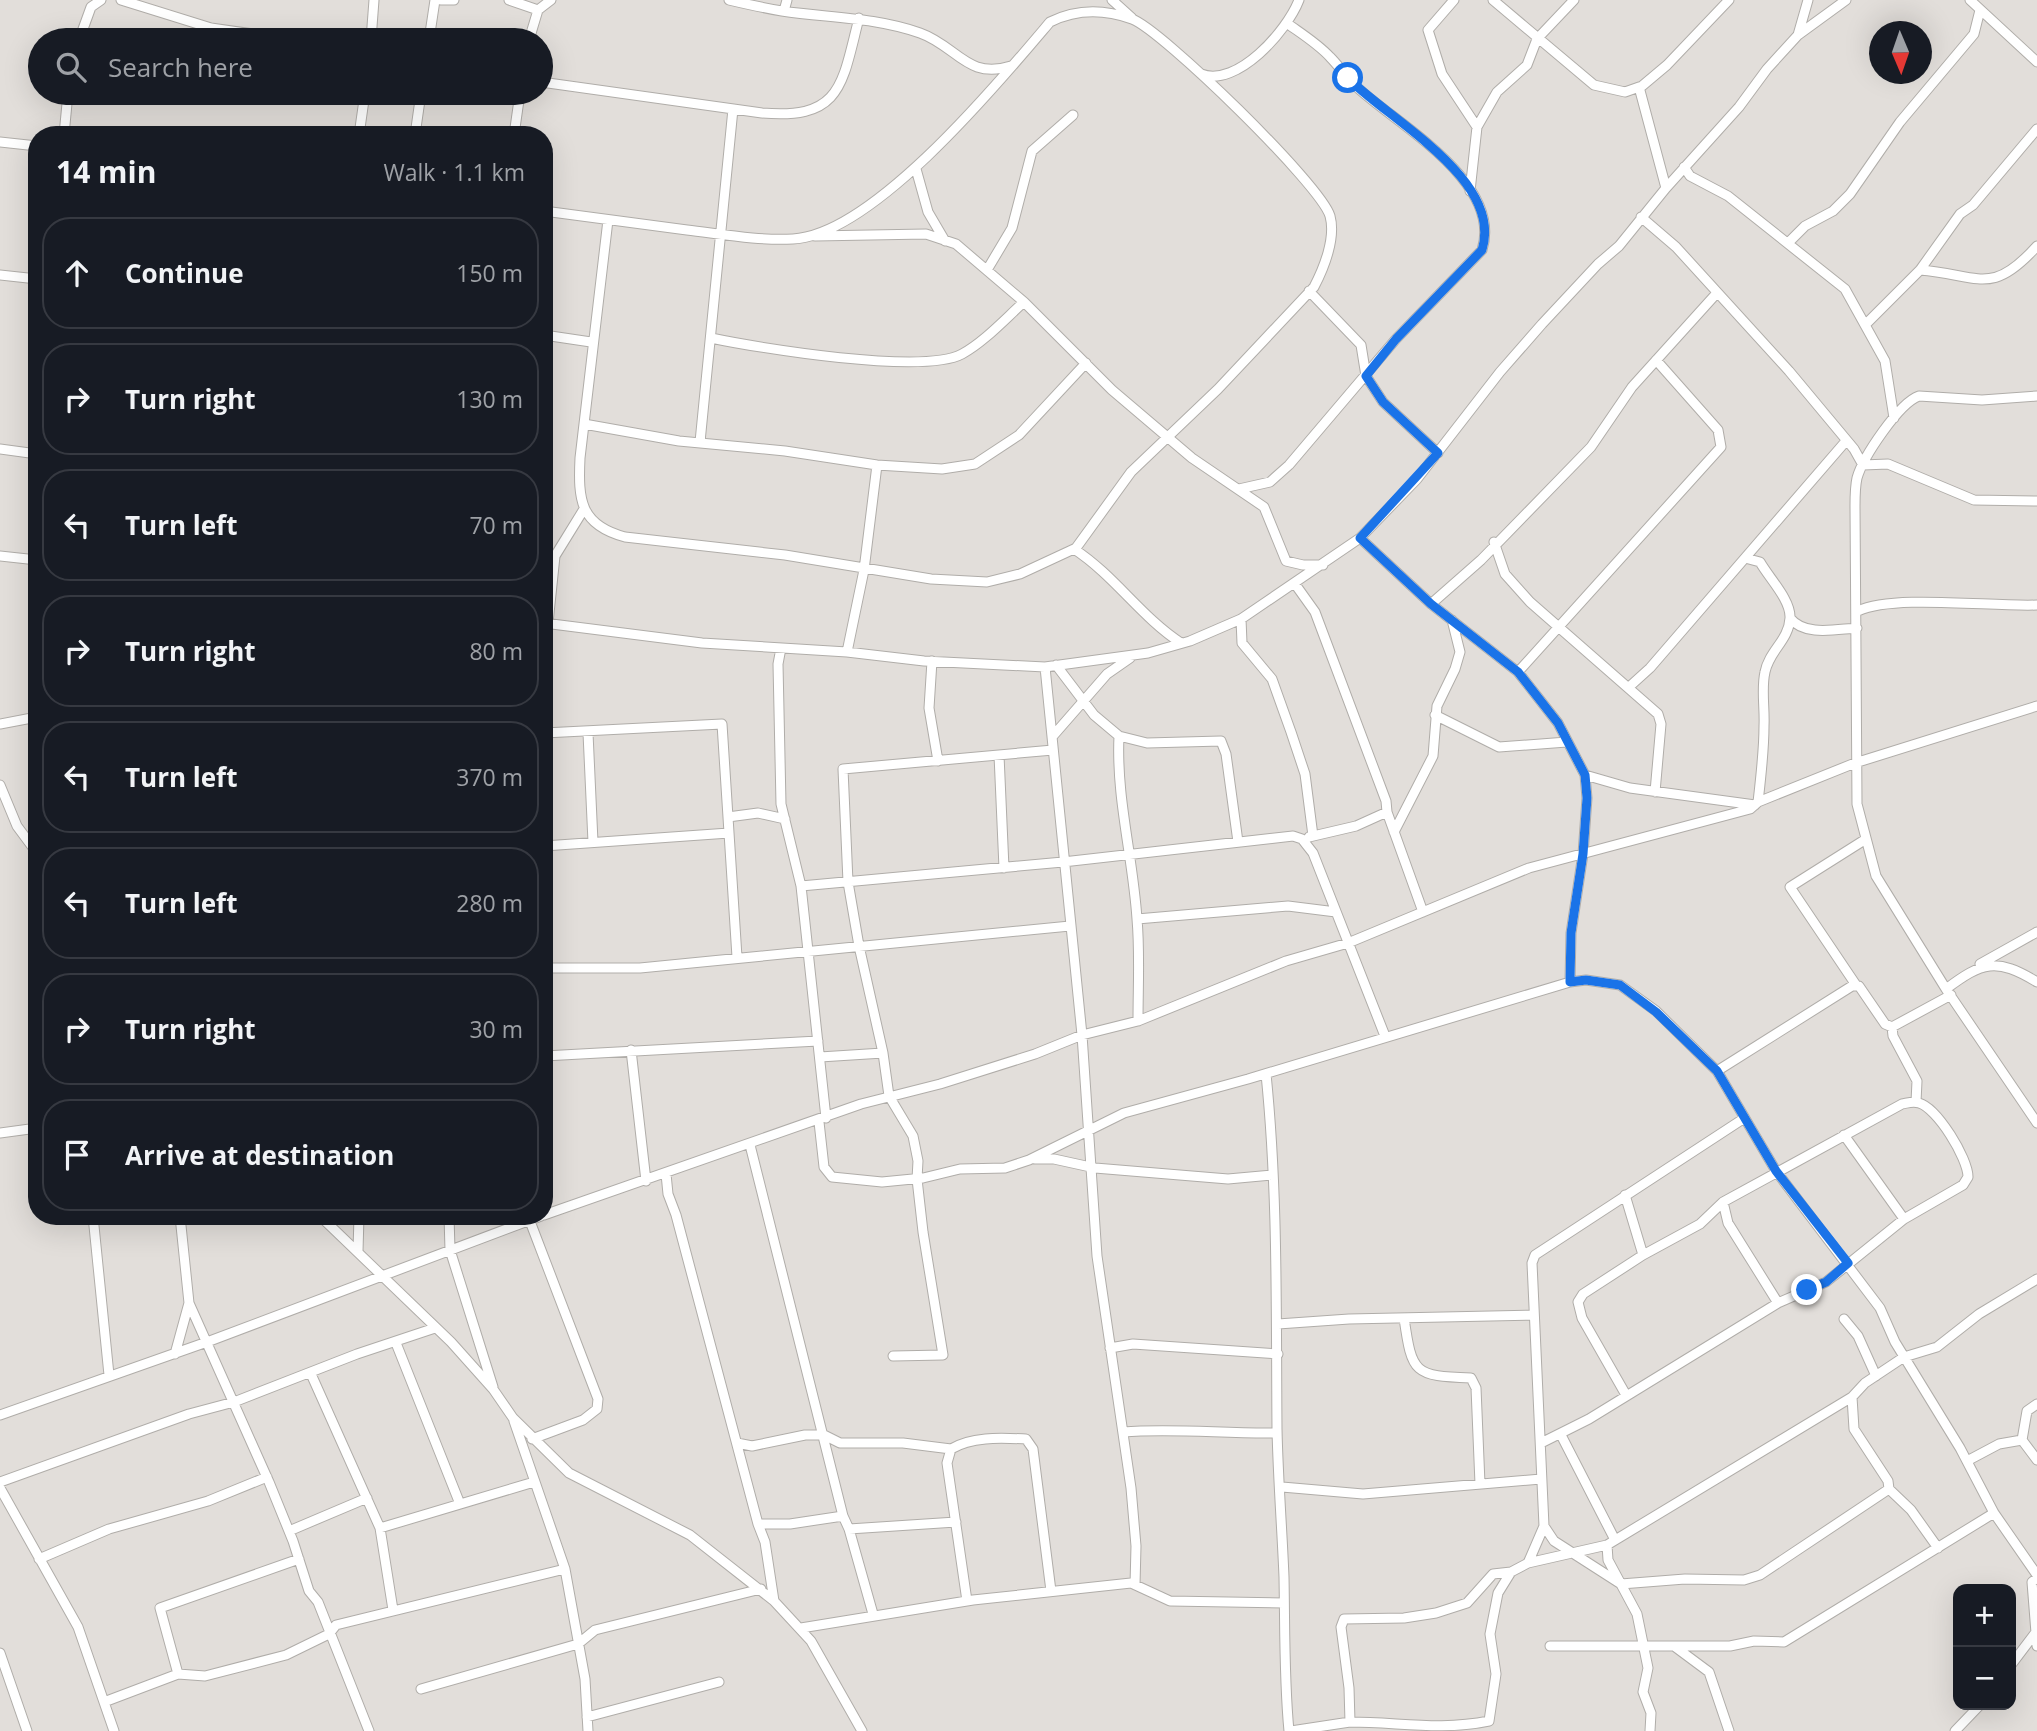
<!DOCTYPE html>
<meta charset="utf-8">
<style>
:root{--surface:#171b24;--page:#20242c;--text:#f1f3f6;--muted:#9ea1a6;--line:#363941}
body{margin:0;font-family:"Open Sans",sans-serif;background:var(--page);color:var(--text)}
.controls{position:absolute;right:21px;bottom:21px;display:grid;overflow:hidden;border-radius:14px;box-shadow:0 7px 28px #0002}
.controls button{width:63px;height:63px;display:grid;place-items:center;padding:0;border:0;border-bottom:2px solid var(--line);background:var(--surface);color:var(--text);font:35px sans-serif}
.compass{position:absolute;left:1869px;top:21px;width:63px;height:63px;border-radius:50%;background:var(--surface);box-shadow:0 7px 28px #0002;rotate:178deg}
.stop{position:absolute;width:21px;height:21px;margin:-16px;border:5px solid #1a73e8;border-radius:50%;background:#fff}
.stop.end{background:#1a73e8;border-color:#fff;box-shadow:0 2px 7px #0008}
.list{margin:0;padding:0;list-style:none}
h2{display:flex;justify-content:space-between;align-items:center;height:91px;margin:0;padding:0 28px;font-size:30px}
h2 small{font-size:23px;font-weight:400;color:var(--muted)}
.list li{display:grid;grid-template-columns:46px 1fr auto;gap:21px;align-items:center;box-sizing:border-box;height:112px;margin:0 14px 14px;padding:0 14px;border:2px solid var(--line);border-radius:28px}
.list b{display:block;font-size:26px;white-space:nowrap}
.list em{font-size:23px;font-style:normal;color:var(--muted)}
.icon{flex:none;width:38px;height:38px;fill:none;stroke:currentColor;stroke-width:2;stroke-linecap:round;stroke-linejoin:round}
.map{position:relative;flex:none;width:2037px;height:1731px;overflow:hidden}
.search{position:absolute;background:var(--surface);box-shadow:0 7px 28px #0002;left:28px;top:28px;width:525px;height:77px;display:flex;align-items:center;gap:18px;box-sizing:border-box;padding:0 24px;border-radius:38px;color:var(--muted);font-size:26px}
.panel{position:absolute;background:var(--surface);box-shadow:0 7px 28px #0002;left:28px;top:126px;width:525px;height:1099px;border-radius:28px}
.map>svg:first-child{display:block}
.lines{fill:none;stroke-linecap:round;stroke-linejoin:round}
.street-casing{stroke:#b0ada9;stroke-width:11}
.street{stroke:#fff;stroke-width:9}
.route{stroke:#1a73e8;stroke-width:9}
</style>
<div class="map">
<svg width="2037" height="1731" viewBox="0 0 2037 1731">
<rect width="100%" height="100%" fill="#e2deda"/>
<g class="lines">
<g class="street-casing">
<path id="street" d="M 121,0 L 211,28 L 295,40
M 441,0 L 454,0
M 509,0 L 538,10
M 729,0 C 746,4 764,8 782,11 C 829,18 874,17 920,33 C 957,46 967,80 1011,66
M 1112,0 L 1132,18
M 1454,0 L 1428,30 L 1442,74 L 1477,127
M 1493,0 L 1594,85 L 1625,92 L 1642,86 L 1667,65 L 1729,0
M 1970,0 L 2037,62
M 784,11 L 787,0
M 1798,35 L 1808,0
M 79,40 L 91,7 L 101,0
M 371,40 L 374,0
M 429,40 L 435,0
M 529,40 L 538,10 L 551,0
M 1201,74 C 1237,88 1287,31 1299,0
M 541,82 L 762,113 C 842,120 842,84 859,18
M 1639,87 L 1666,188
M 64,135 L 68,93
M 359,135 L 365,93
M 415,135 L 421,93
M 514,135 L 520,93
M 0,142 L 37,146
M 1684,167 L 1690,176 L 1728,196 L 1845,289 L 1885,361 L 1894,418
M 916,169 L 928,212 L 945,241
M 1470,191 L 1477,127 L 1497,92 L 1527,65 L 1537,39 L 1574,0
M 544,211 C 592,217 639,224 687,230 C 721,234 759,241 793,239 C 873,235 1000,81 1050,22 C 1076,9 1104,9 1132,19 C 1162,30 1321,185 1330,216 C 1336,238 1324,268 1314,287 L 1218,389 L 1131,472 L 1076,548 L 1020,574 L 987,582 L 931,579 L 785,555 L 625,537 C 580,525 578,500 580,458 L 608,220
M 1641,217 L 1676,247 L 1789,371 L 1854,449 L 1863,465 L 1888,464 L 1974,500 L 2037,501
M 815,236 L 926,234 L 956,244 L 1024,302 L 1112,390 L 1192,458 L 1264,507 L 1286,561 L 1303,565 L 1323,565
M 1788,243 L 1805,226 L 1833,211 L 1850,194 L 1900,122 L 1974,34 L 1980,10
M 987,270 L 1012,228 L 1032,151 L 1073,115
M 1920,270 C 1980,275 1991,297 2037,246
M 0,275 L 37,279
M 1309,291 L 1361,345 L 1366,376 L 1383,402 L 1438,453
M 1865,325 L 1920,270 L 1960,214 L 1973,205 L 2037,129
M 544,335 L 591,342
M 711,338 C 758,348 923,375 962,354 C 984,342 1005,319 1024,302
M 2037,396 L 1982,400 L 1919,396 C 1899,403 1863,457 1857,478 C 1855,487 1855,496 1855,506 L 1857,804 L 1876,876 L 1946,989 L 2037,1123
M 584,424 L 679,441 L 785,451 L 877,465 L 942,469 L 975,464 L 1019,435 L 1086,363
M 700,442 L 733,109
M 0,449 L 37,454
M 1239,489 L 1270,482 L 1289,465 L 1396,339 L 1482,250 C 1503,183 1401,127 1359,89 C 1348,80 1340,67 1330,57 C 1318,44 1302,34 1288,24
M 1360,538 L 1431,604 L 1518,672 L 1558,723 L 1585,775 L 1587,798 L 1583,854 L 1571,933 L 1570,982
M 1494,542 L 1505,574 L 1530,602 L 1658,714 L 1661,724 L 1655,792
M 1074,549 C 1115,576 1141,617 1181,643
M 0,556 L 37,560
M 1745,558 L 1760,562 C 1769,578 1791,600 1790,618 C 1789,640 1769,651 1765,672 C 1761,689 1765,708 1764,726 C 1764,751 1761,776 1758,802
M 1295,584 L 1315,612 L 1386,801 L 1387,812 L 1423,912
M 1431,604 L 1481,560 L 1591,447 L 1632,387 L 1716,294
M 1858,611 C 1894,594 1992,607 2037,605
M 1790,618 C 1805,637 1837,629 1857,628
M 1241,619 L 1242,643 L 1272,679 L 1291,732 L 1305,774 L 1313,836
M 544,623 L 702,643 L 847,652 L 924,661 L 1045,667 L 1148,653 L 1190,641 L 1241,619 L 1360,538 L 1417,479 L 1500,372 L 1542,324 L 1598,264 L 1619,246 L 1666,188 L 1739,107 L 1767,69 L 1798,35 L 1846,0
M 548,623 L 555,556 L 584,509
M 781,648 L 778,664 L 781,804 L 801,886 L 826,1118
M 847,652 L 864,570 L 877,465
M 932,661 L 929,708 L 938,761
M 1056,665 L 1094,715 L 1119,736 C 1116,798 1133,857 1137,919 C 1140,952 1138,987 1138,1021
M 1045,667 L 1082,1035 L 1097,1256 L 1131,1488 L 1136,1546 L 1135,1585
M 1518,672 L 1721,447 L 1718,430 L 1656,360
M 1629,687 L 1650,668 L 1846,441
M 1435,715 L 1499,747 L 1567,742
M 0,724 L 37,717
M 544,733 L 722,724 L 737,957
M 588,733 L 593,842
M 1119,736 L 1147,743 L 1221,741 L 1226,754 L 1238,842
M 1052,737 L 1107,674 L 1130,658
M 999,755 L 1004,868
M 1585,775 L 1630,788 L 1755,805
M 0,785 L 17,826 L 37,853
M 728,817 L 758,813 L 785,819
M 1394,832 L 1433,756 L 1437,706 L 1455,669 L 1460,652 L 1452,620
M 1309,837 L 1356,826 L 1387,812
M 544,846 L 729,833
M 801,886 L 1063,862 L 1293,836 L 1302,839 L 1313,853 L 1385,1036
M 1137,919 L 1288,906 L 1336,912
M 1980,964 L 2037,932
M 544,968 L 640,968 L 1070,926
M 1856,985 L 1790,887 L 1866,839
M 1946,989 C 1982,962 1996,957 2037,982
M 1892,1027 L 1893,1036 L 1917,1081 L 1916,1102
M 631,1050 L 646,1181
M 544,1056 L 818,1041
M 820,1057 L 883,1053
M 1717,1071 L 1852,986 L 1859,986 L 1885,1024 L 1892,1027 L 1951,995
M 1266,1074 C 1278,1192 1276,1310 1277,1429 C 1278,1478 1282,1528 1284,1577 C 1285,1629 1284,1680 1289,1731
M 819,1122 L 824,1167 L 832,1177 L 882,1182 L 923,1178 L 960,1169 L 1005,1168 L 1029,1160 L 1124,1113 L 1248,1079 L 1570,982 L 1586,980 L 1620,985 L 1656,1011 L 1717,1071 L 1776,1171 L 1880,1308 L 1895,1342 L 1960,1448 L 1994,1513 L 2037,1575
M 0,1133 L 37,1128
M 1844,1135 L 1904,1219
M 750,1145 L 843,1516
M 1035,1159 L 1054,1159 L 1095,1168 L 1228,1179 L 1273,1175
M 666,1174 L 668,1194 L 676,1215 L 758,1524
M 1625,1195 L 1643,1255
M 1723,1202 L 1728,1223 L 1778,1303
M 544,1215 L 861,1104 L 940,1084 L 1035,1054 L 1082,1035 L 1138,1021 L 1286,961 L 1348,943 L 1529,868 L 1750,809 L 1758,802 L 1855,763 L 2037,706
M 93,1216 L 109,1375
M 180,1216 L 189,1303 L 269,1482 L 293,1541 L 309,1591 L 318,1602 L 369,1731
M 320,1216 L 451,1342 L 493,1389 L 513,1418 L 569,1473 L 690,1535 L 774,1601 L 811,1641 L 862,1731
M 449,1216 L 450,1250 L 493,1387
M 528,1216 L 598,1399 L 597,1409 L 583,1420 L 532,1439
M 358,1251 L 359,1216
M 1404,1318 C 1412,1374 1414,1376 1471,1378 L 1476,1388 L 1480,1484
M 1844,1319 L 1858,1336 L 1876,1376
M 1278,1324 L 1349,1319 L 1534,1315
M 396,1343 L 460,1504
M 1110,1348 L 1133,1344 L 1278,1354
M 175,1354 L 189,1303
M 893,1356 L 943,1355 L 923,1232 L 917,1179 L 918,1161 L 913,1136 L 889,1096 L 883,1053 L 859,946 L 848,882 L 843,769 L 1053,750
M 311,1374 L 380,1528 L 393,1610
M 2037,1404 L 2027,1411 L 2022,1440 L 2037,1460
M 0,1415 L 207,1342 L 541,1216
M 514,1421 L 565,1569 L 585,1679 L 588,1731
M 1123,1432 C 1175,1428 1225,1434 1277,1433
M 1561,1435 L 1614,1538
M 737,1443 L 752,1446 L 805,1435 L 824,1435 L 840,1443 L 903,1443 L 951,1449
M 1541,1443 L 1589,1419 L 1778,1303 L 1826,1282 L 1904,1219 L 1963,1185 L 1968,1177 C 1968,1158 1937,1108 1919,1103 C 1913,1101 1908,1103 1902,1104 L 1723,1202 L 1700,1224 L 1643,1255 L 1583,1294 L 1578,1302 L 1582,1318 L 1626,1395
M 1967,1461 L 1999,1444 L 2022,1440
M 0,1482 L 189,1414 L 234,1402 L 357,1354 L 435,1328
M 1282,1487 L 1363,1494 L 1541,1479
M 0,1488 L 78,1627 L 114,1731
M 1889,1489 L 1911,1510 L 1938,1548
M 1544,1526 L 1554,1541 L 1621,1584 L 1685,1579 L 1744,1580 L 1760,1575 L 1889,1489 L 1888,1481 L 1854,1429 L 1852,1397
M 380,1528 L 534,1482
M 849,1529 L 873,1614
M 289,1531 L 367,1498
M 39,1559 L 109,1529 L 208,1501 L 267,1477
M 1528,1563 L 1607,1545
M 2037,1578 L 2032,1582 L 2037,1646
M 774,1601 L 765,1542 L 758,1524 L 790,1524 L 843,1516 L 849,1529 L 956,1522
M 967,1601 L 947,1463 L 951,1449 C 972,1436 1002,1438 1026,1439 L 1033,1449 L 1051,1591
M 801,1628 L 973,1600 L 1131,1583 L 1170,1601 L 1284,1603
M 1550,1646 L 1730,1646 L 1754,1641 L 1784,1642 L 1994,1513
M 1674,1646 L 1709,1672 L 1729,1731
M 0,1653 L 27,1731
M 2011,1665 L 2036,1632
M 178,1674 L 160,1608 L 299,1559
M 421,1689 L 578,1644 L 595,1630 L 761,1589
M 104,1702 L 178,1674 L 205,1676 L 286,1655 L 329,1634 L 336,1625 L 565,1569
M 587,1717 L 719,1682
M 1350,1722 C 1399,1722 1440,1731 1489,1721 L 1496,1674 L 1490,1634 L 1498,1593 L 1511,1572 L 1528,1563 L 1544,1526 L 1532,1263 L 1535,1255 L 1743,1119
M 1291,1731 L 1350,1722 L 1349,1688 L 1341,1627 L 1344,1619 L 1404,1618 L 1436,1613 L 1467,1603 L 1493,1574 L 1511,1572
M 1650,1731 L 1651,1713 L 1643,1692 L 1648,1668 L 1637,1614 L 1608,1560 L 1607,1545 L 1852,1397 L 1865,1383 L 1904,1357 L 1937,1347 L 1979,1314 L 2037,1279
M 1955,1731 L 1980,1705"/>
</g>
<use href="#street" class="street"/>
</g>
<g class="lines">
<path class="route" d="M 1348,78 C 1389,120 1504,180 1482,250 L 1396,339 L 1366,376 L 1383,402 L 1438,453 L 1360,538 L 1431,604 L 1518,672 L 1558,723 L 1585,775 L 1587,798 L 1583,854 L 1571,933 L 1570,982 L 1586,980 L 1620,985 L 1656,1012 L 1717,1071 L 1776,1171 L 1848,1263 L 1826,1282 L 1807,1290"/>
</g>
</svg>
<div class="controls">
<button>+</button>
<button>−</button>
</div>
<svg class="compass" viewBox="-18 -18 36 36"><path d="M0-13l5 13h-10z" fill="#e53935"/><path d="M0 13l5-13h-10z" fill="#9ea1a6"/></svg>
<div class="stop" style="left:1348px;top:78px"></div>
<div class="stop end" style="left:1807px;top:1290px"></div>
<div class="search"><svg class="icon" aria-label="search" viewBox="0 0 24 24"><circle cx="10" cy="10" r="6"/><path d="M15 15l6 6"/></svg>Search here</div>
<section class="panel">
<h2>14 min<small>Walk · 1.1 km</small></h2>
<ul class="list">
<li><svg class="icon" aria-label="ahead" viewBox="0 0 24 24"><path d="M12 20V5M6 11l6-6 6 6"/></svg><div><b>Continue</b></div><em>150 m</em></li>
<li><svg class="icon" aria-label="right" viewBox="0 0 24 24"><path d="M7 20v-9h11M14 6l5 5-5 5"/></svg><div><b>Turn right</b></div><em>130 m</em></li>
<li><svg class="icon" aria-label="left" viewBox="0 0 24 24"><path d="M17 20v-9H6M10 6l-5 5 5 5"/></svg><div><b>Turn left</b></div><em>70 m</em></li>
<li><svg class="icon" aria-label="right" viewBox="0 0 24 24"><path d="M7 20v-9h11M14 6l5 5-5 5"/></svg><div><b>Turn right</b></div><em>80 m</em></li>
<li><svg class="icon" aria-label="left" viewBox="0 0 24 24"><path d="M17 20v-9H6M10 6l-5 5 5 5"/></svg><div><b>Turn left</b></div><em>370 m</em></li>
<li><svg class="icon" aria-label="left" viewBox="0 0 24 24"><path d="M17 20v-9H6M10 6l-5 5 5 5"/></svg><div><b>Turn left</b></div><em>280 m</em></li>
<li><svg class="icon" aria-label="right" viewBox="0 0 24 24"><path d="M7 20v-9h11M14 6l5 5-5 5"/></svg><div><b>Turn right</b></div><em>30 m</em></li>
<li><svg class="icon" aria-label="arrive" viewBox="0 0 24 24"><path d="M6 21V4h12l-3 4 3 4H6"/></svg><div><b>Arrive at destination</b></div></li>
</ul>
</section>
</div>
